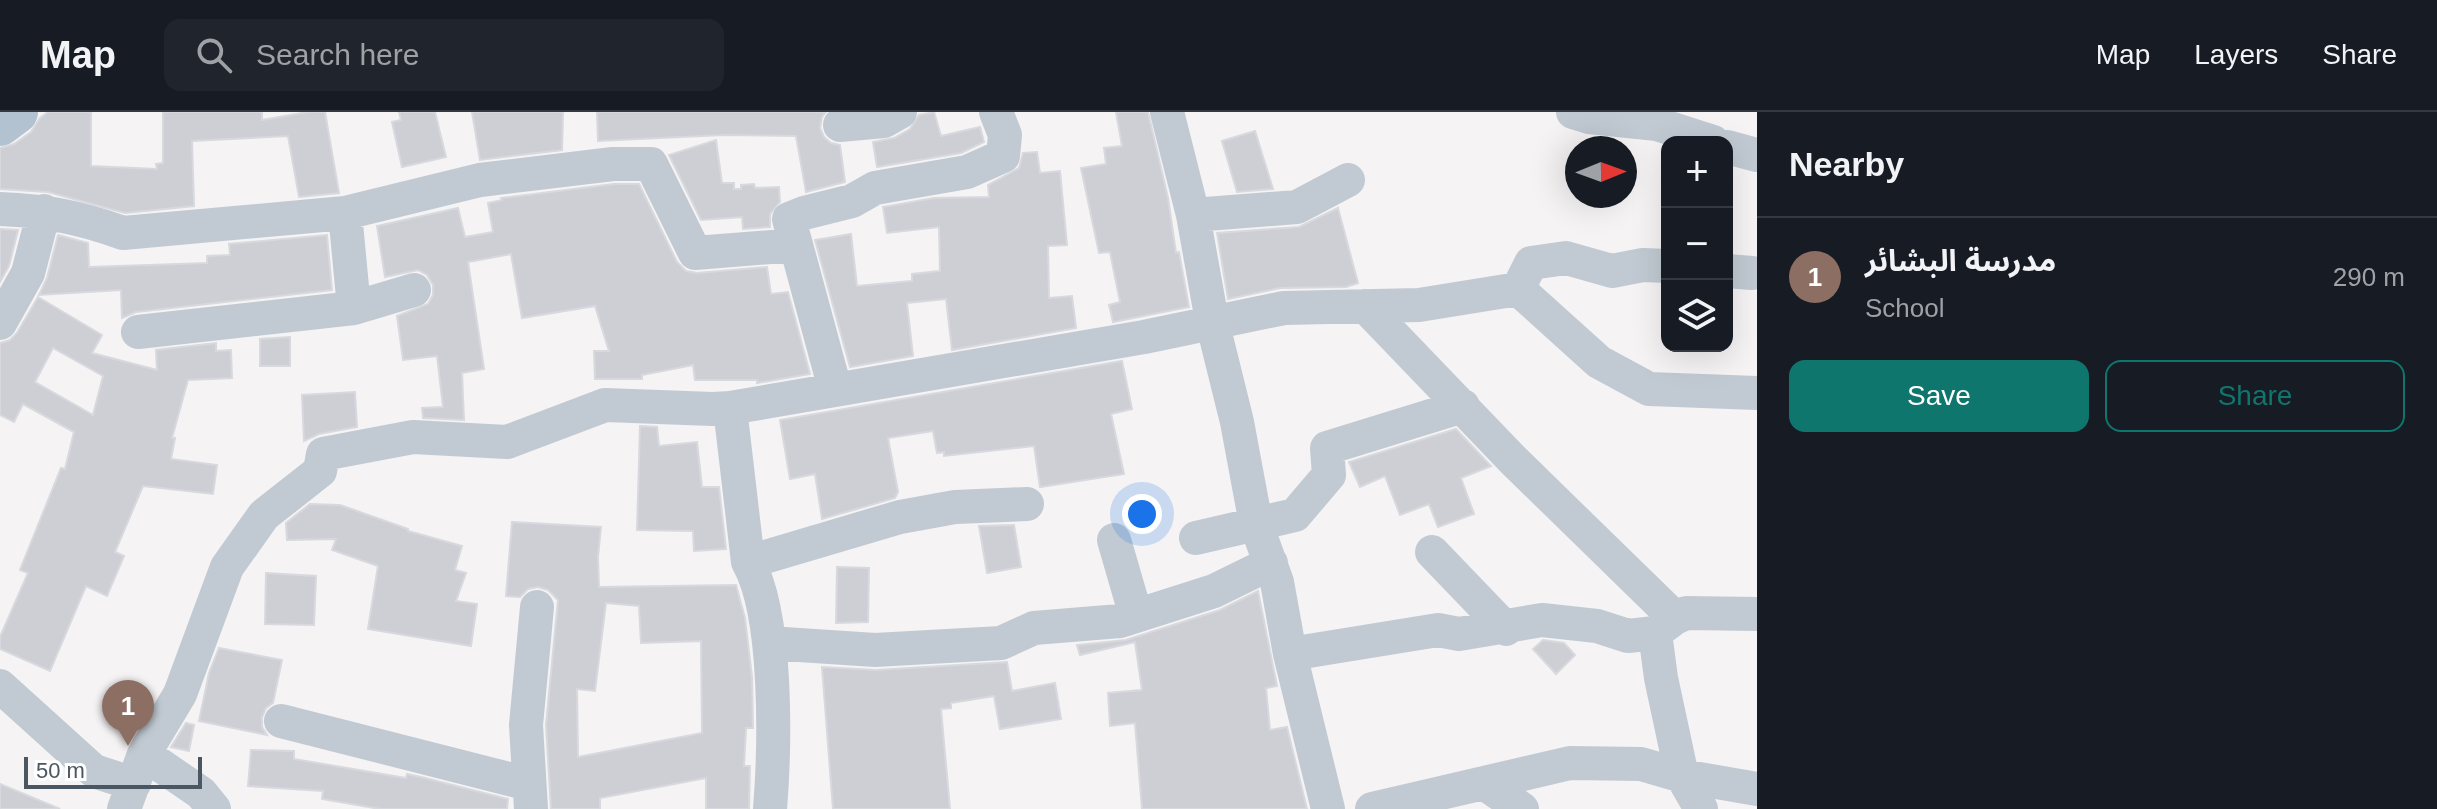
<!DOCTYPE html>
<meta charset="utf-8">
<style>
:root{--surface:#171b24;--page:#20242c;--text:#f1f3f6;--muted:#9ea1a6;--line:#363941;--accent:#0f766e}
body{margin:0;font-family:Arial,"Noto Sans Arabic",sans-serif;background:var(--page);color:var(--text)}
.controls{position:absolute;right:24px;top:24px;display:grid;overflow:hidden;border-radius:16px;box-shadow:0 8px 32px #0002}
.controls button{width:72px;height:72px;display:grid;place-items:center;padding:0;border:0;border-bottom:2px solid var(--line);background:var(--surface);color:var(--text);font:40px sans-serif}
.compass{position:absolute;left:1565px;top:24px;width:72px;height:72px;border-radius:50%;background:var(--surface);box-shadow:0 8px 32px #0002;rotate:89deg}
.scale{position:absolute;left:24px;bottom:20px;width:178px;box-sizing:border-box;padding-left:8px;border:4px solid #4a5661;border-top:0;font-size:22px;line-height:28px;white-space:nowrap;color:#4a5661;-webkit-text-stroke:6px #fff;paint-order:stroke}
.you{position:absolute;left:1142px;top:402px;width:28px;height:28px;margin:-20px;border:6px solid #fff;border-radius:50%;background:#1a73e8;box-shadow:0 0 0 12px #1a73e833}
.badge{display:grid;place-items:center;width:52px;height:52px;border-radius:50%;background:var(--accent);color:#fff;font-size:26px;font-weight:700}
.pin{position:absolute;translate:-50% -66px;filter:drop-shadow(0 2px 4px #0008)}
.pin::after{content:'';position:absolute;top:42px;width:28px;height:24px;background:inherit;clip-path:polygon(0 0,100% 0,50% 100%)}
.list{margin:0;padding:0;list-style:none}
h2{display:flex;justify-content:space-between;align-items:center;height:104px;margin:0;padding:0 32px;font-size:34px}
h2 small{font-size:26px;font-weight:400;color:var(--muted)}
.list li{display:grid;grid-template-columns:52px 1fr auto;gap:24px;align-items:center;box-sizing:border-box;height:120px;padding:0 32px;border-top:2px solid var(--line)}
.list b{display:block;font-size:30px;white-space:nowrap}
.list p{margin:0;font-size:26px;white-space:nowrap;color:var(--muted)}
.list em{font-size:26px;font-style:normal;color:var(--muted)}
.actions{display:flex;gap:16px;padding:24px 32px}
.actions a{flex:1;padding:18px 0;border:2px solid var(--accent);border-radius:16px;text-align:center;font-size:28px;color:var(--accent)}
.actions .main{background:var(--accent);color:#fff}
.icon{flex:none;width:44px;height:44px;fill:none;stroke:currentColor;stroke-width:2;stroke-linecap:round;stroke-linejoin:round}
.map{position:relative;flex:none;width:1757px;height:697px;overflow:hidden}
header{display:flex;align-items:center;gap:48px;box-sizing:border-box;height:112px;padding:0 40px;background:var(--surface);border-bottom:2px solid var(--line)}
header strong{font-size:38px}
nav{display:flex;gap:44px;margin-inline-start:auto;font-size:28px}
.search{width:560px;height:72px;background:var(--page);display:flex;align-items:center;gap:20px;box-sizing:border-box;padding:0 28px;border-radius:16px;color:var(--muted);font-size:30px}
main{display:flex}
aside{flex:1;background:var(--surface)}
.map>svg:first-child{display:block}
.building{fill:#cdcfd5;stroke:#d7d9de;stroke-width:2;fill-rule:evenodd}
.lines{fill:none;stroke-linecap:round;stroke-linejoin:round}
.minor{stroke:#c1cad2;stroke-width:34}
.major{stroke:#b3c2d1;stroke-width:44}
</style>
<header>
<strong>Map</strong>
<div class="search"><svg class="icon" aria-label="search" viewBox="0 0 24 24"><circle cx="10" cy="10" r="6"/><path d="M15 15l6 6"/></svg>Search here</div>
<nav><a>Map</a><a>Layers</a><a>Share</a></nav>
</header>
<main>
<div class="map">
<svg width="1757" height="697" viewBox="0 0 1757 697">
<rect width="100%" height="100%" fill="#f5f3f3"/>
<path class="building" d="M 48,0 L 91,0 L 91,54 L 157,57 L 156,52 L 163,51 L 163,0 L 262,0 L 262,8 L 308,0 L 325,0 L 339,81 L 299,85 L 288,24 L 192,29 L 194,94 L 125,101 L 48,80 L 0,77 L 0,36 L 14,32 L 31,20 L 40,6 Z
M 399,0 L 435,0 L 446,45 L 402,55 L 392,10 L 401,8 Z
M 472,0 L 563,0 L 562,38 L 480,48 Z
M 597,0 L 826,0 L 822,5 L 820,16 L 824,25 L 831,31 L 840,33 L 845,70 L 806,80 L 796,24 L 723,23 L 598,29 Z
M 934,0 L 941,24 L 980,15 L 984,30 L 961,41 L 877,55 L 873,30 L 894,26 L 910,17 L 919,3 Z
M 1116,0 L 1148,0 L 1168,86 L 1176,141 L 1179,140 L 1189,195 L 1113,210 L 1109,193 L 1120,190 L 1110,140 L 1099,141 L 1081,56 L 1106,52 L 1104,36 L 1122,34 Z
M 1255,19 L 1273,77 L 1237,80 L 1222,29 Z
M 716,28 L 722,71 L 734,71 L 734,77 L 741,77 L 741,73 L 754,72 L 755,76 L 779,75 L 780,90 L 770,102 L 770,115 L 743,117 L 742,105 L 701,108 L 669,43 Z
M 1037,40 L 1040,61 L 1060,59 L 1067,133 L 1048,134 L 1049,186 L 1072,184 L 1076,216 L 952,238 L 946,187 L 907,191 L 913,244 L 850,255 L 815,128 L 851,122 L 857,174 L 912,169 L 912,162 L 940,159 L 939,115 L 887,121 L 883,95 L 934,86 L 989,85 L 988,73 L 1019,56 L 1023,41 Z
M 614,72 L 639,72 L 677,150 L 686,159 L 697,161 L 767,155 L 771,182 L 788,180 L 810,262 L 757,271 L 757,268 L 695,268 L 693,253 L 642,263 L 642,267 L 595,267 L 594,239 L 609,239 L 595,194 L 522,206 L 511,142 L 468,150 L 484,257 L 462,261 L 464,308 L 423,306 L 422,296 L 443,295 L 437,244 L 403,248 L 397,204 L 428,192 L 433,183 L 433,173 L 427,163 L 418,158 L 385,165 L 377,114 L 458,96 L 465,125 L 493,120 L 488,91 L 502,88 L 501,86 Z
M 1338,96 L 1358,171 L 1346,175 L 1280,176 L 1228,187 L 1217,121 L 1299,115 Z
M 0,117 L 18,118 L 9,154 L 0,170 Z
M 58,123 L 88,131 L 89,155 L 207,151 L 207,144 L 230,143 L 229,132 L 327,123 L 332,178 L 136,200 L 122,206 L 121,178 L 39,183 L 47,166 Z
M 38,185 L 102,223 L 92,241 L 157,258 L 156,238 L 216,231 L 216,239 L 231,238 L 232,266 L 188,268 L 172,326 L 175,326 L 171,347 L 217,353 L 213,382 L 143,374 L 115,440 L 124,444 L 107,484 L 86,474 L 50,559 L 0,537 L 0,525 L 28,461 L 20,458 L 61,356 L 65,357 L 74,320 L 23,292 L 14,310 L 0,303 L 0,231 L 10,228 L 17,221 ZM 53,236 L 103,264 L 93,303 L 35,270 Z
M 290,225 L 290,254 L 260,254 L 260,227 Z
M 1122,249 L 1132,297 L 1111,302 L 1124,362 L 1040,375 L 1034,334 L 944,344 L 944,340 L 937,341 L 933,319 L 888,326 L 898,380 L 895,386 L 822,407 L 815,362 L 790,367 L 780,308 Z
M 355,280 L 357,315 L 319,322 L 304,329 L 302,283 Z
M 640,314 L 657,315 L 659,334 L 697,330 L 702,375 L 719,375 L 726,437 L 694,439 L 693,419 L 637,418 Z
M 1456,317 L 1491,354 L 1461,366 L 1474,402 L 1438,415 L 1429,392 L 1400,403 L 1385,364 L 1360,375 L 1349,350 Z
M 310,392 L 340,393 L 408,417 L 408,419 L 462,434 L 455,458 L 466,461 L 456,489 L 477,492 L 471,534 L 368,517 L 378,454 L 332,438 L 336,427 L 287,428 L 286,411 Z
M 512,410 L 601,415 L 598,445 L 599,475 L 736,473 L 745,506 L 752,565 L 753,616 L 746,616 L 744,654 L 750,654 L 749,697 L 706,697 L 706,666 L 600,686 L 600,697 L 551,697 L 546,613 L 558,488 L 548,478 L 538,475 L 528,477 L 520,485 L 506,484 ZM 606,491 L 639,494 L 641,531 L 701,529 L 702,621 L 578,645 L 577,577 L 595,579 Z
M 1014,413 L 1021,455 L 987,461 L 979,414 Z
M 837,455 L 869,456 L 868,510 L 836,511 Z
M 266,461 L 316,464 L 314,513 L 265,512 Z
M 1258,479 L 1277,574 L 1266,576 L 1270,618 L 1287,615 L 1307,697 L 1142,697 L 1135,611 L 1110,614 L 1108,581 L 1142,578 L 1135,530 L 1080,543 L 1077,533 L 1126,528 L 1220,498 Z
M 1543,528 L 1564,531 L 1575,543 L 1556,562 L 1533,537 Z
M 219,536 L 282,548 L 273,591 L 266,596 L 262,605 L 262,615 L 267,623 L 199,609 L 209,561 Z
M 1007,550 L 1012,579 L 1055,571 L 1061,607 L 1000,617 L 994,584 L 951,591 L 951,596 L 941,597 L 950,697 L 833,697 L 822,555 L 876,558 Z
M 186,611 L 194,613 L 189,639 L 171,635 Z
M 251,638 L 294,639 L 294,647 L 406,666 L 407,662 L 421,665 L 508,687 L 507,697 L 380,697 L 322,687 L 323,679 L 248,674 Z
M 0,672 L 60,697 L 0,697 Z"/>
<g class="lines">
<path class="minor" d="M 1167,0 L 1193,103 L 1212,209 L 1237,310 L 1256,412 L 1277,470 L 1290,542 L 1328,697
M 1573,0 L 1589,5 L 1657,12 L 1713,30
M 840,13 L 884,9 L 900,0
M 1727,35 L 1757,43
M 0,97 C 46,99 79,105 123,121 L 345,101 L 480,68 L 613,52 L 651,52 L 695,141 L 796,133
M 345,101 L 354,196
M 1193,103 L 1297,95 L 1348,68
M 1727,159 L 1752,161
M 1518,177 L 1531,151 L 1566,146 L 1612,159 L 1643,153 L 1667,154
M 1365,194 L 1513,348 L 1675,506
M 0,211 L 28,161 L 44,99
M 138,220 L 354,196 L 414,178
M 835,277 L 789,107 L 804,101 L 852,89 L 875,76 L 967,60 L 1003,44 L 1005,23 L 996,0
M 730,296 L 748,450 C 778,503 775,635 770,697
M 1196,426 L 1295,403 L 1329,363 L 1327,336 L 1463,294
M 1114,428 L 1136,504
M 1432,440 L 1506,517
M 748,450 L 900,405 L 955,395 L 1027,392
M 1655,521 L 1661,566 L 1682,664 L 1701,697
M 769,531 L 875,538 L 1001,531 L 1034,516 L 1120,509 L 1214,479 L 1271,451
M 1290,542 L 1438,518 L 1459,522 L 1542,508 L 1597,514 L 1628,524 L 1655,521 L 1675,506 L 1686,501 L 1757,502
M 0,574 L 94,659 L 134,672
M 281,609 L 529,672
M 144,642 L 201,681 L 214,697
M 1485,672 L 1522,697
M 124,697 L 144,642 L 180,582 L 227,455 L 264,403 L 320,359 L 323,342 L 413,325 L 507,330 L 605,293 L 713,297 L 730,296 L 1144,225 L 1284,196 L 1419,193 L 1518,177 L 1599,250 L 1649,277 L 1757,281
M 531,697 L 526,613 L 537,495
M 1372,697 L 1570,651 L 1641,652 L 1682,664 L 1757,677"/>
<path class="major" d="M 0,12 L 16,0"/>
</g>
</svg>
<div class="controls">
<button>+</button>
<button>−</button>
<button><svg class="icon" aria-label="layers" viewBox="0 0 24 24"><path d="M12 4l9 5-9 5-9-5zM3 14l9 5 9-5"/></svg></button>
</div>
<svg class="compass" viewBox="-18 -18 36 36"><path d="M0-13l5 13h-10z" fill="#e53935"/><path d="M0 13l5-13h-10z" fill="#9ea1a6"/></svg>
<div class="scale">50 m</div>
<div class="you"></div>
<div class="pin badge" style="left:128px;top:634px;background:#8d6e63">1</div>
</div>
<aside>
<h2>Nearby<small></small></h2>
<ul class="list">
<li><span class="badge" style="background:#8d6e63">1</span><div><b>مدرسة البشائر</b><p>School</p></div><em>290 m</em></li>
</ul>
<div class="actions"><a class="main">Save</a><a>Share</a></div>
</aside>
</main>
